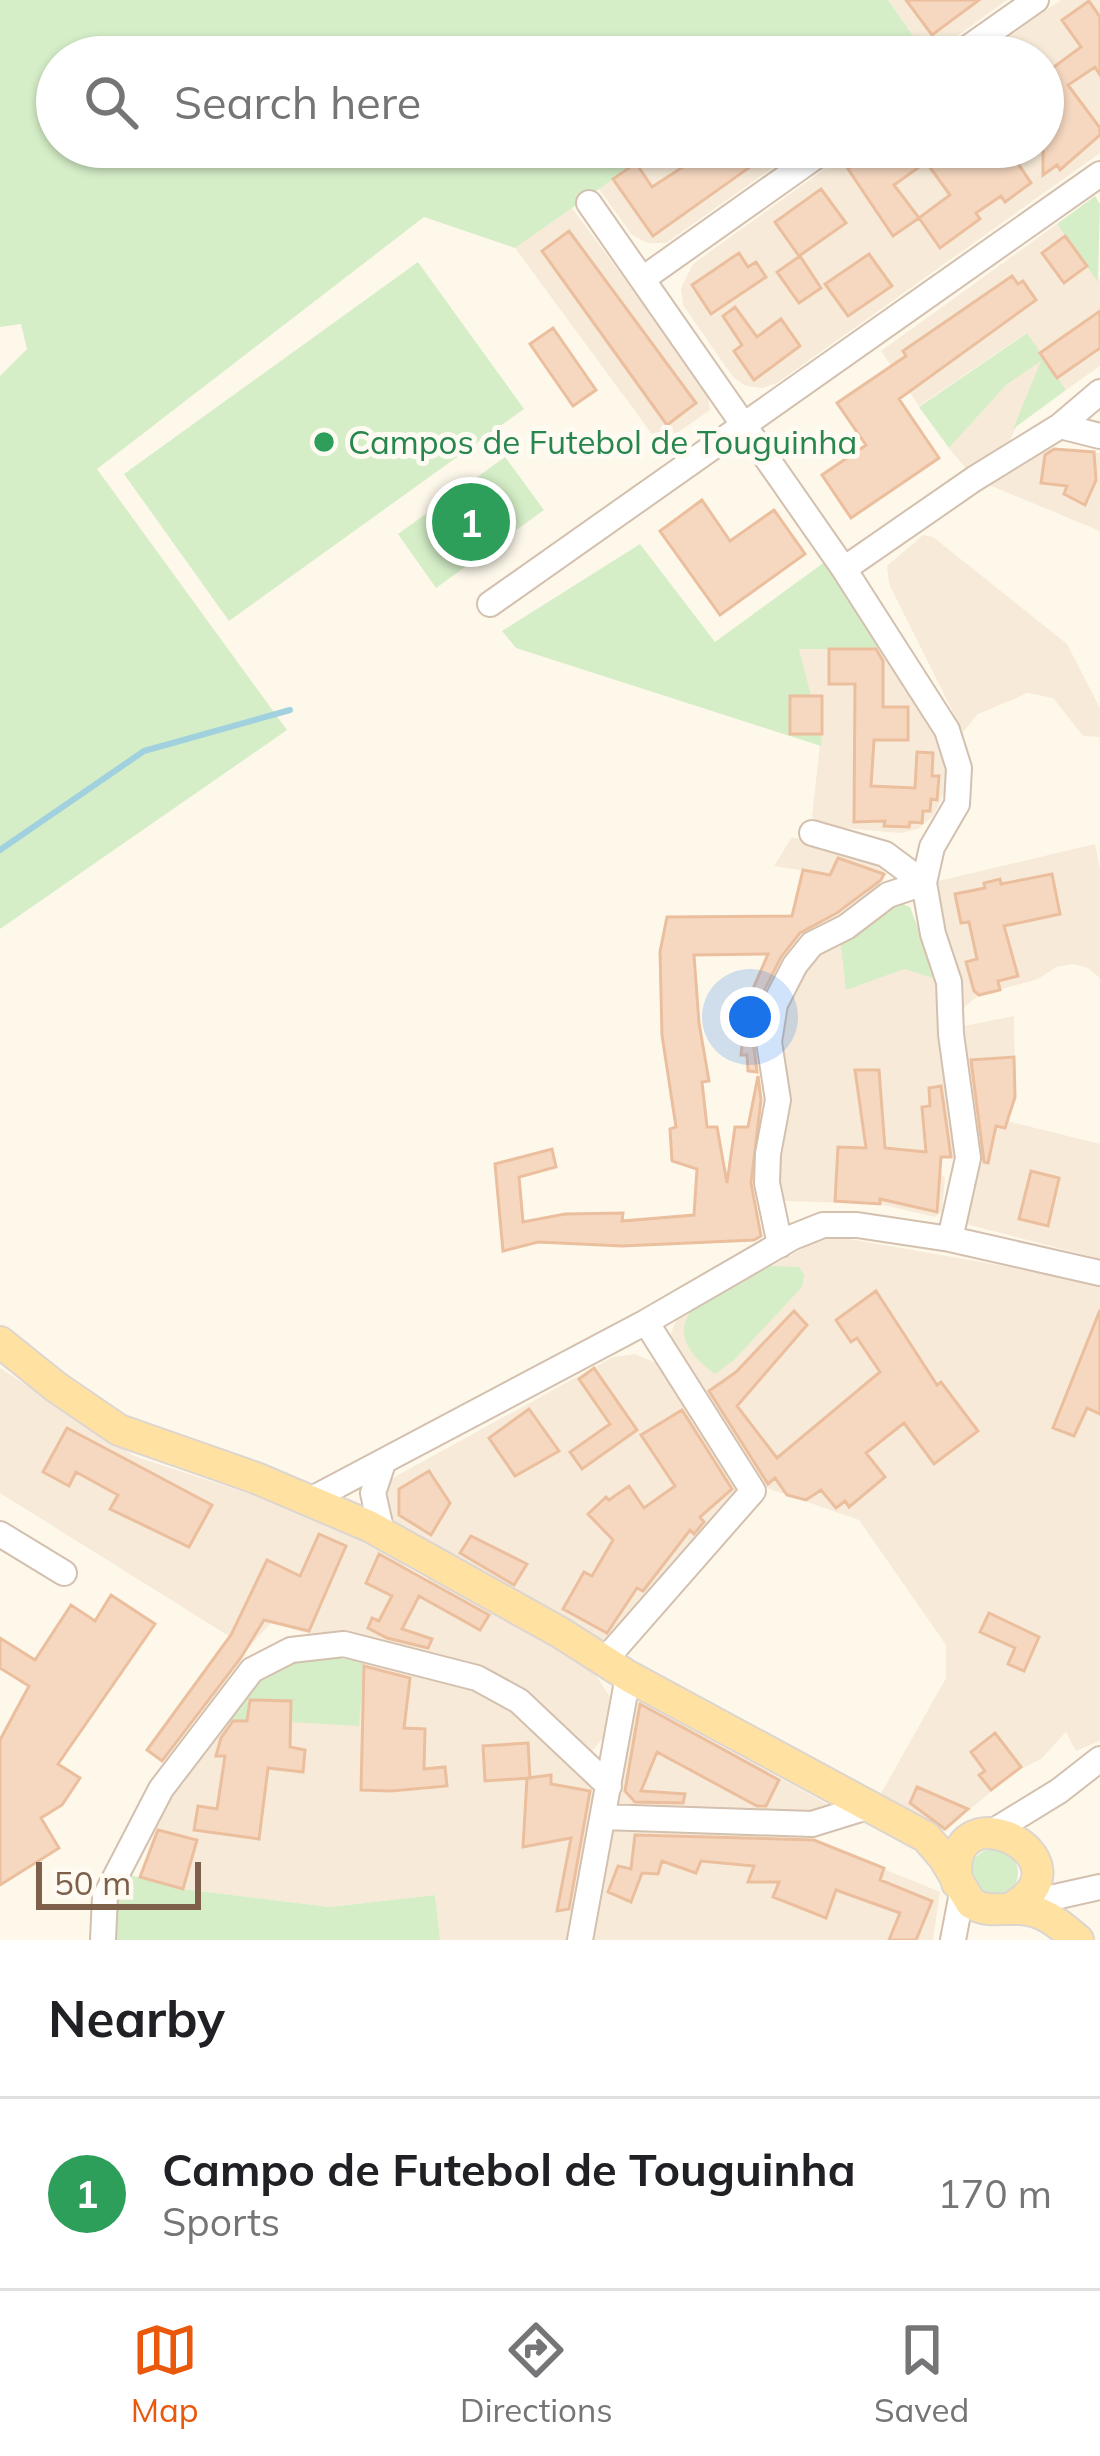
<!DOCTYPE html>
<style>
:root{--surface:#fff;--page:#f6f6f6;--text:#202124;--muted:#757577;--line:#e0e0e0;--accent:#ea580c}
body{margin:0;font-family:Mulish,sans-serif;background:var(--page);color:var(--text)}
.scale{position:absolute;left:36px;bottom:30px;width:165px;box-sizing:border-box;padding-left:12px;border:6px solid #7d5f4a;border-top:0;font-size:33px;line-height:42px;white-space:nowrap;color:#7d5f4a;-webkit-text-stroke:9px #fffbf3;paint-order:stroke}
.you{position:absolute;left:750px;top:1017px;width:42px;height:42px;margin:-30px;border:9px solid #fff;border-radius:50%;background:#1a73e8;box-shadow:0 0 0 18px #1a73e833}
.badge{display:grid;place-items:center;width:78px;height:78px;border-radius:50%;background:var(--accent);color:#fff;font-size:39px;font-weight:700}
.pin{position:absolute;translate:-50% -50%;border:6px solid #fff;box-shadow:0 3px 12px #0006}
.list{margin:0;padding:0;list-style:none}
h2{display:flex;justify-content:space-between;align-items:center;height:156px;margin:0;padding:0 48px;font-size:51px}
h2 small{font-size:39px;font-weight:400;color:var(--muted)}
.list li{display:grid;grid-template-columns:78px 1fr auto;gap:36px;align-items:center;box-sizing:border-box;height:192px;padding:0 48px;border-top:3px solid var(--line)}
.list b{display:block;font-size:45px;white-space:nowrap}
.list p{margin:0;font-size:39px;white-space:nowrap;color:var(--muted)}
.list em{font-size:39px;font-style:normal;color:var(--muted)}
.icon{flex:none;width:66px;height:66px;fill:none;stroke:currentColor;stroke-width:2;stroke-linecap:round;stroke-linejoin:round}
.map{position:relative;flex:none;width:1100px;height:1940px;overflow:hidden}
.search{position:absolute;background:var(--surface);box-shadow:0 3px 9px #0004;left:36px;right:36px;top:36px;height:132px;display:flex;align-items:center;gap:30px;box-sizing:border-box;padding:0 42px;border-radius:66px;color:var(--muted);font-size:45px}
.sheet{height:348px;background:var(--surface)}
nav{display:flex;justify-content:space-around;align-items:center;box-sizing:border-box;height:168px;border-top:3px solid var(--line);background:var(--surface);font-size:33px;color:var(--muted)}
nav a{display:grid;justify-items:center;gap:6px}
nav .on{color:var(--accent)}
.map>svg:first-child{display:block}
.residential{fill:#f7ead8}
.green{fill:#d5eec7}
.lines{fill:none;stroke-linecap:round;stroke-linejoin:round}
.stream{stroke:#a1d1de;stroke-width:6}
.building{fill:#f6d8c0;stroke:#ebbf9e;stroke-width:3;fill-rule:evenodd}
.minor-casing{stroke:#d3c0ae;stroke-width:28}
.major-casing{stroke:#ddd5d0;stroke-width:34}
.minor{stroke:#fff;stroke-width:24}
.major{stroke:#ffe1a1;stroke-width:30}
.leisure-dot{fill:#2e9e5b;stroke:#fffbf3;stroke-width:4.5}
.labels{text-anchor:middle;stroke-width:10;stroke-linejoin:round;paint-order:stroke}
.leisure-label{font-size:33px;fill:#27864d;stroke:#fffbf3;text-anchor:start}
</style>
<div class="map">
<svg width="1100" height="1940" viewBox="0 0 1100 1940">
<rect width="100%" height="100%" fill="#fef8eb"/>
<path class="residential" d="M 888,0 L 1007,0 L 928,57 Z
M 1061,0 L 1100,0 L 1100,153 L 777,383 L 762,388 L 746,386 L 733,377 L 683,305 L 681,288 L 693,264 L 855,147 L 1043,147 L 1043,57 L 1011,57 L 1001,42 Z
M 659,147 L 802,147 L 666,243 L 648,243 L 632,235 L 599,189 Z
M 572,208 L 707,390 L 710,410 L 660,445 L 515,248 Z
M 1057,224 L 1100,280 L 1100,366 L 1066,390 L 1044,360 L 1009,443 L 971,475 L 949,448 L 1006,385 L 1043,359 L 1026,333 L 919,406 L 881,351 Z
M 1045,449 L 1100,453 L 1100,531 L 982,482 Z
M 923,535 L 933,537 L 1067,644 L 1100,708 L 1100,737 L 1083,736 L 1053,698 L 1028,693 L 978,714 L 963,732 L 889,584 L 887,566 Z
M 799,649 L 891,649 L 943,740 L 948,762 L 944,792 L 934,815 L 918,829 L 900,833 L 821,826 L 812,817 L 821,735 L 790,734 L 790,696 L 810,695 Z
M 792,837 L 842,848 L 887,867 L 875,894 L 830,875 L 774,866 Z
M 1095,844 L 1100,870 L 1100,978 L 1088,968 L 1073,964 L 1056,967 L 1038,979 L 979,995 L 962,1009 L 934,882 Z
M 910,907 L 937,979 L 960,1157 L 941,1158 L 940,1173 L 945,1178 L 942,1211 L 935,1217 L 880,1204 L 785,1201 L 773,1191 L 778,1007 L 810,953 Z
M 1014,1016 L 1015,1097 L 1007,1121 L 1100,1144 L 1100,1259 L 962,1223 L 985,1117 L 974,1114 L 964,1026 Z
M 838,1237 L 1100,1283 L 1100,1741 L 1076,1751 L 1066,1732 L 1041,1759 L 1015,1772 L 941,1833 L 878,1799 L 946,1678 L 946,1645 L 859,1520 L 764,1487 L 674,1348 L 671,1333 L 676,1321 L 819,1239 Z
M 635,1354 L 656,1363 L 738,1483 L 739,1492 L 605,1646 L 393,1529 L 382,1492 L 391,1479 L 613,1357 Z
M 0,1368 L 134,1456 L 256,1496 L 382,1547 L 407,1559 L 404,1566 L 427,1580 L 431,1575 L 570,1654 L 594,1672 L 613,1702 L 612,1727 L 589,1755 L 491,1674 L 462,1661 L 331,1633 L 313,1635 L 271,1623 L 248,1648 L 0,1493 Z
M 364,1661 L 479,1687 L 516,1707 L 601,1793 L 570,1940 L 440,1940 L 435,1895 L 330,1907 L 183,1889 L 140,1877 L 167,1788 L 184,1784 L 197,1747 L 257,1673 Z
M 640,1702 L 829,1805 L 827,1811 L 765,1817 L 624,1807 L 615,1802 L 631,1707 Z
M 616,1829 L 798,1834 L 940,1892 L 933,1940 L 587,1940 L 606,1841 Z"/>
<path class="green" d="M 0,0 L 888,0 L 928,57 L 824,57 L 811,41 L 788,57 L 57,57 L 57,147 L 659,147 L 515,248 L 424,217 L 97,469 L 287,730 L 0,929 L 0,376 L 27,349 L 21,324 L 0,327 Z
M 1095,196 L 1100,204 L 1098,282 L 1057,224 Z
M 418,262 L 524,409 L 229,621 L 124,474 Z
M 1027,333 L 1066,390 L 1013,429 L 1041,361 L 1006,385 L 949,448 L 919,407 Z
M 505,457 L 544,510 L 436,588 L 398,534 Z
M 640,544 L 715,642 L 826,561 L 883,649 L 799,649 L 811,696 L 791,696 L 791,734 L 822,734 L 821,746 L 516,648 L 502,631 Z
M 894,900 L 910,907 L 937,979 L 904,969 L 846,990 L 840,937 Z
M 771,1266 L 799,1267 L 804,1275 L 802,1287 L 734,1360 L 715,1374 C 693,1358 673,1336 691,1311 Z
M 308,1654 L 364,1661 L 359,1726 L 290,1722 L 290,1701 L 248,1700 L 247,1721 L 225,1722 L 257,1673 Z
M970 1873a24 24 0 1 1 48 0a24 24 0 1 1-48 0Z
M 126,1874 L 183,1889 L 330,1907 L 435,1895 L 440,1940 L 108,1940 Z"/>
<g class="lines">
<path class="stream" d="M 0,850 L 144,751 L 290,710"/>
</g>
<path class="building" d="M 906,0 L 979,0 L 932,35 Z
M 1089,1 L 1100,17 L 1100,75 L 1095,67 L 1068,85 L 1100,128 L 1100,135 L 1060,170 L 1057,165 L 1043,175 L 1043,129 L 1055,120 L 1043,103 L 1043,75 L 1081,47 L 1062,20 Z
M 714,147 L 778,147 L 653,236 L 613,179 L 636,163 L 652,187 Z
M 883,147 L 1007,147 L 1031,183 L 1005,202 L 1001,196 L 976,213 L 980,219 L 940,248 L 919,218 L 893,236 L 848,169 ZM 926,162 L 950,195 L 919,218 L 894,185 Z
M 821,189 L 846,223 L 799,256 L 775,222 Z
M 569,231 L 696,403 L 667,425 L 542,251 Z
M 1065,236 L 1087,266 L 1064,283 L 1042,253 Z
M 739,253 L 748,267 L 756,262 L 766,277 L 711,314 L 692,285 Z
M 869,254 L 892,286 L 848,316 L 825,284 Z
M 800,256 L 821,288 L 799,303 L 777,272 Z
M 1012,276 L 1018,284 L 1023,281 L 1036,300 L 899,399 L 939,458 L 851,518 L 822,475 L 866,445 L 837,403 L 906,356 L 903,351 Z
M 735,307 L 757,337 L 781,319 L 800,346 L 754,380 L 734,351 L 742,345 L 723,316 Z
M 1100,311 L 1100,348 L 1057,378 L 1040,353 Z
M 553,328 L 596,390 L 573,406 L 530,344 Z
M 1054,449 L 1094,452 L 1096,480 L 1085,505 L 1064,494 L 1067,486 L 1041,483 L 1045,455 Z
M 702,500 L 730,541 L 774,510 L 805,554 L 720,615 L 660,531 Z
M 829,649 L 876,649 L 883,661 L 883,707 L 908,707 L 908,740 L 874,740 L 871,786 L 915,788 L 917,752 L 933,753 L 932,776 L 939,776 L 937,800 L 931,799 L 930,811 L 923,811 L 922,823 L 910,822 L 909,827 L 884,826 L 885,821 L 854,822 L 855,684 L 829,684 Z
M 790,696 L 822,696 L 822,734 L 790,734 Z
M 838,858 L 884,874 L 881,880 L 837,913 L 800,933 L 781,957 L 759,1001 L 753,1040 L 757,1072 L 748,1071 L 747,1055 L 741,1055 L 743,1035 L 734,1033 L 768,954 L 694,955 L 699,1023 L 709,1081 L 702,1082 L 707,1127 L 717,1127 L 727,1183 L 735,1127 L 748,1127 L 758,1076 L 761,1100 L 751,1183 L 761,1236 L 754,1240 L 622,1246 L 538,1242 L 503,1251 L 495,1164 L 552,1149 L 556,1167 L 519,1177 L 523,1222 L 565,1214 L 623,1213 L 622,1221 L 694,1215 L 697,1169 L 672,1161 L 670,1129 L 676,1127 L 662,1035 L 660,952 L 667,917 L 792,916 L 803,870 L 830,875 Z
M 1052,874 L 1060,914 L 1004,926 L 1018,976 L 998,981 L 1000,990 L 979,995 L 974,991 L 966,962 L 977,959 L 969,922 L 961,923 L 955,894 L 985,888 L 984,883 L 1000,879 L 1001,884 Z
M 1014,1057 L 1015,1097 L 1005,1128 L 996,1126 L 988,1163 L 984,1162 L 971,1060 Z
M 855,1070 L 879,1070 L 885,1148 L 926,1152 L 922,1107 L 930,1106 L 929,1088 L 941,1086 L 951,1157 L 941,1157 L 937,1212 L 880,1199 L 880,1204 L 835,1201 L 838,1147 L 866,1148 Z
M 1031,1171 L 1059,1178 L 1048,1226 L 1019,1219 Z
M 876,1291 L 937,1385 L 941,1382 L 978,1431 L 934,1464 L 904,1423 L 866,1453 L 885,1477 L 849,1507 L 845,1501 L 836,1508 L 821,1490 L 806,1500 L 787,1495 L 775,1478 L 768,1484 L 709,1391 L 736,1372 L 794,1311 L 807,1325 L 737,1406 L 777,1458 L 880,1372 L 857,1338 L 851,1342 L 836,1320 Z
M 1100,1310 L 1100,1414 L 1087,1408 L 1074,1436 L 1053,1428 Z
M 594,1368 L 637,1430 L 582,1469 L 570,1452 L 610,1424 L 579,1379 Z
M 529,1409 L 559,1451 L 515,1476 L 489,1438 Z
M 682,1410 L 732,1489 L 700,1517 L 704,1522 L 694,1534 L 690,1530 L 643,1591 L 637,1588 L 607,1633 L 563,1609 L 584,1572 L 592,1576 L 613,1540 L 588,1514 L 606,1497 L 609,1500 L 629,1486 L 644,1508 L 675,1486 L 641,1435 Z
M 67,1428 L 212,1505 L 189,1547 L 110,1509 L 118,1495 L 76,1472 L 69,1486 L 43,1472 Z
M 429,1471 L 450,1503 L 431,1535 L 399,1515 L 399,1489 Z
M 319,1534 L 346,1546 L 309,1631 L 264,1620 L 240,1659 L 162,1761 L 147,1750 L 231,1635 L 267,1560 L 300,1576 Z
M 471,1536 L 527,1564 L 514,1585 L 460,1553 Z
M 379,1554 L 489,1615 L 480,1630 L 419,1596 L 402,1629 L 432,1639 L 428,1648 L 387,1638 L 368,1628 L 372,1618 L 379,1621 L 392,1596 L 366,1583 Z
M 111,1595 L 155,1624 L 58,1764 L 80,1778 L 62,1805 L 41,1818 L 59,1848 L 0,1885 L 0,1740 L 29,1686 L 0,1668 L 0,1638 L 35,1660 L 71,1605 L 95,1621 Z
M 989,1613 L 1039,1637 L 1024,1671 L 1008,1664 L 1015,1648 L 980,1632 Z
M 364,1666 L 410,1678 L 404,1728 L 425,1729 L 424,1769 L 445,1767 L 447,1786 L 391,1791 L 361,1790 Z
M 250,1700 L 291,1701 L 290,1747 L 305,1750 L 303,1772 L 268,1768 L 259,1839 L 194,1830 L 198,1806 L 217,1809 L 225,1756 L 216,1756 L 221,1738 L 233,1721 L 247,1721 Z
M 640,1704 L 779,1780 L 766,1806 L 757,1806 L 657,1752 L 641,1791 L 685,1794 L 683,1803 L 635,1802 L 625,1791 Z
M 995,1733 L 1021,1767 L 991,1790 L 979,1775 L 985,1771 L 971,1752 Z
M 528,1743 L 530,1778 L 485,1781 L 483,1746 Z
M 551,1775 L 551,1784 L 590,1791 L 569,1909 L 557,1911 L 571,1838 L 523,1847 L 527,1778 Z
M 917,1787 L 968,1809 L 945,1829 L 910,1803 Z
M 158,1830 L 197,1840 L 183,1889 L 140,1877 Z
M 635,1835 L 814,1840 L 884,1868 L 880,1880 L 932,1901 L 916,1940 L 889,1940 L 900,1913 L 836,1890 L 826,1918 L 773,1897 L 779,1882 L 748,1882 L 754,1866 L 701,1861 L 696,1873 L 662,1861 L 658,1874 L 642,1873 L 631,1902 L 608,1892 L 618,1866 L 631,1869 Z"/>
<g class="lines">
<g class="minor-casing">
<path id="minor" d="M 955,57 L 1036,0
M 589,203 L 844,569 L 947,730 L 959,768 L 957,804 L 932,847 L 924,883 L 933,934 L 949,982 L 951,1034 L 968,1158 L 950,1239
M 644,278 L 829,147
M 1060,426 L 1100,436
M 844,569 L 974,479 L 1060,426 L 1100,392
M 490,604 L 1100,174
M 812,833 L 885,854 L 924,883
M 780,1245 L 767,1183 L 768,1154 L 778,1100 L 769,1042 L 775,1004 L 795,965 L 812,944 L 846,927 L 888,895 L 924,883
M 310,1500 L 646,1322 L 793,1237 L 823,1225 L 857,1225 L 950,1239 L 1100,1273
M 382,1533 L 373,1493 L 383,1463
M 0,1534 L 64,1573
M 604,1661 L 753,1491 L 646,1322
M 603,1817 L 812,1824 L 867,1807
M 992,1832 L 1059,1791 L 1100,1759
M 1046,1899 L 1100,1887
M 103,1940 L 105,1897 L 161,1789 L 252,1670 L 291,1650 L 344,1644 L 477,1678 L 519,1701 L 609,1786
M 580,1940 L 628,1676
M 953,1940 L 962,1893"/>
</g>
<g class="major-casing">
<path id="major" d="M 0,1342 L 56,1387 L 119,1430 L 256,1478 L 369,1526 L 561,1633 L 628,1676 L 926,1837 L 944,1858 L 971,1903 C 988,1913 999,1908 1018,1909 C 1043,1909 1060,1925 1078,1940
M 957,1883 C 943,1781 1100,1859 1009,1909"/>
</g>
<use href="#minor" class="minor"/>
<use href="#major" class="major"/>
</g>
<circle class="leisure-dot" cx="324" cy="442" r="12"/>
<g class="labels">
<g class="leisure-label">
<text x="348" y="454">Campos de Futebol de Touguinha</text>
</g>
</g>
</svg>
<div class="scale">50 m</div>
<div class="you"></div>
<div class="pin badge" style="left:471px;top:522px;background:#2e9e5b">1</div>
<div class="search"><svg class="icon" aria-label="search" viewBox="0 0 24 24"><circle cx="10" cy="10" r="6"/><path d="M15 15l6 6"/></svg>Search here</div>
</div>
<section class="sheet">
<h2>Nearby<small></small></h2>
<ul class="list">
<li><span class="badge" style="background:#2e9e5b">1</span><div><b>Campo de Futebol de Touguinha</b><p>Sports</p></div><em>170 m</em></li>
</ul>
</section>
<nav>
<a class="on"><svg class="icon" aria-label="map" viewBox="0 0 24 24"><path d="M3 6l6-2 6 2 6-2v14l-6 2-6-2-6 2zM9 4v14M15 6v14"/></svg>Map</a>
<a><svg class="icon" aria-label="directions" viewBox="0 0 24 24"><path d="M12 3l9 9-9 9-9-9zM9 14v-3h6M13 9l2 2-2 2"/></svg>Directions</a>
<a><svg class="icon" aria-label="saved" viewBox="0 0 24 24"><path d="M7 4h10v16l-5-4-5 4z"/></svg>Saved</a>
</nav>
